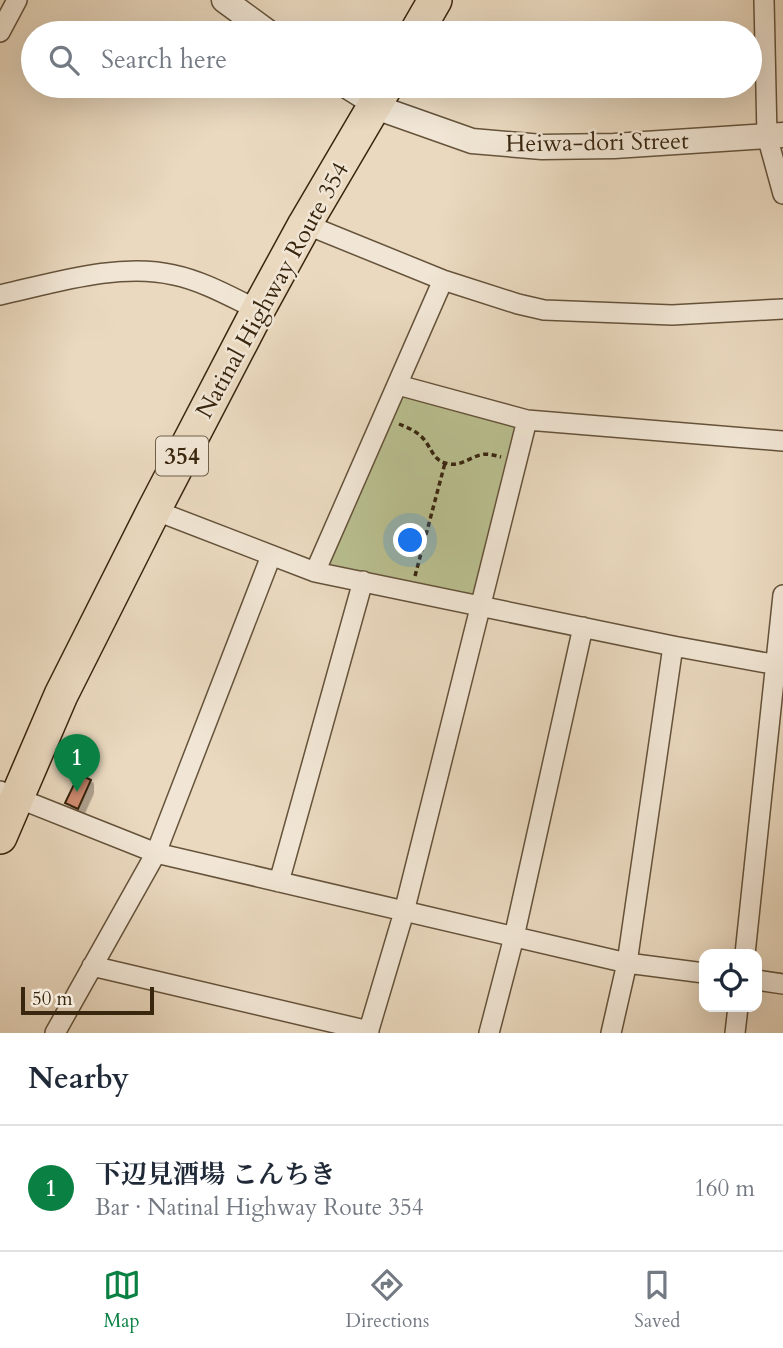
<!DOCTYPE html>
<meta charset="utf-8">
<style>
:root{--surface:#fff;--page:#f6f6f7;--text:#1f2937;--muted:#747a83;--line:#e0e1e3;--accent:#0b8043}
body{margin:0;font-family:Cardo,"Noto Serif JP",serif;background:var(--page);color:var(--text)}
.controls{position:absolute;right:21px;bottom:21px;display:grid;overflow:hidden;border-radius:14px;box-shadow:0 7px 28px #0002}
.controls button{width:63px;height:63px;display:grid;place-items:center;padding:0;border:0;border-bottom:2px solid var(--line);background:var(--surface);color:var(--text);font:35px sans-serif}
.scale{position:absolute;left:21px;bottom:18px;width:133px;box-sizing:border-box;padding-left:7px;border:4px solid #39260f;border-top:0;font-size:19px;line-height:24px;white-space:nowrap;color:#39260f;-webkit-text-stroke:5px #f1e6d5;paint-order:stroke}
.you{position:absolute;left:411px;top:541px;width:24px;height:24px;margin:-18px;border:5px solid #fff;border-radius:50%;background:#1a73e8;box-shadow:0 0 0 10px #1a73e833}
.badge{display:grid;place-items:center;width:46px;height:46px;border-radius:50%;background:var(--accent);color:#fff;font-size:23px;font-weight:700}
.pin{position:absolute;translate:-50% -58px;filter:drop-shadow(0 2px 4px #0008)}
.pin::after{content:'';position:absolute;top:37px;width:24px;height:21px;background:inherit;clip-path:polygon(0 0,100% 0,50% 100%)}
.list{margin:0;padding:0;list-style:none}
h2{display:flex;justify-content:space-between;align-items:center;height:91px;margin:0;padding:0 28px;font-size:30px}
h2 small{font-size:23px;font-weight:400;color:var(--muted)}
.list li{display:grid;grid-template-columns:46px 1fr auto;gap:21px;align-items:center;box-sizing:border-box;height:126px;padding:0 28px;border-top:2px solid var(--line)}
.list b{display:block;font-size:26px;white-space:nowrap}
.list p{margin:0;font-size:23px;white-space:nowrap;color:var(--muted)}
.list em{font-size:23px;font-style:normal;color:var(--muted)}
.icon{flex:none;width:38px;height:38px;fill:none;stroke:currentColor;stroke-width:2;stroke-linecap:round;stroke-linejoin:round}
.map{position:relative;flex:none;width:783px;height:1033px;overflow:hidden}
.search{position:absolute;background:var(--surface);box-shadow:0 7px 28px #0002;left:21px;right:21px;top:21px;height:77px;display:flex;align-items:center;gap:18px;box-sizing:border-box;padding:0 24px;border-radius:38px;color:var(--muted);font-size:26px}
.sheet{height:217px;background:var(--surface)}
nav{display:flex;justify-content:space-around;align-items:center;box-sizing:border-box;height:98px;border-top:2px solid var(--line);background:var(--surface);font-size:19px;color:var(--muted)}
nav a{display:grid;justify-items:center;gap:4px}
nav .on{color:var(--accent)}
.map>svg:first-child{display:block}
.green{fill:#b9bf90;stroke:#797250;stroke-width:2}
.building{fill:#d18d72;stroke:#39260f;stroke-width:2;filter:url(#shadow)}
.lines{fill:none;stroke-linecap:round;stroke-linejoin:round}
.minor-casing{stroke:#65533b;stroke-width:22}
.tertiary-casing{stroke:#65533b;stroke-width:27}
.trunk-casing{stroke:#39260f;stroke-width:36}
.path{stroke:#39260f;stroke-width:3.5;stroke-dasharray:5 3.5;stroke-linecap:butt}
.minor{stroke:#f1e6d5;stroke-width:19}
.tertiary{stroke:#f1e6d5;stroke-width:24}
.trunk{stroke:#ead9bf;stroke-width:33}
.labels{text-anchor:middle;stroke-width:5;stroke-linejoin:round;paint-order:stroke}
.shield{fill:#f1e6d5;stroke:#70604a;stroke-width:2}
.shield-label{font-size:23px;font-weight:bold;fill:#39260f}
.street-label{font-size:24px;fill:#39260f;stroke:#f1e6d5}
</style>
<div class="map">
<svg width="783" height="1033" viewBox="0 0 783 1033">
<defs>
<filter id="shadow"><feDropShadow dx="5.5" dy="5.5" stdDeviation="0" flood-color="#0004"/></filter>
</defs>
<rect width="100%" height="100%" fill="#ead9bf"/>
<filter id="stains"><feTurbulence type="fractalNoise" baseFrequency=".00286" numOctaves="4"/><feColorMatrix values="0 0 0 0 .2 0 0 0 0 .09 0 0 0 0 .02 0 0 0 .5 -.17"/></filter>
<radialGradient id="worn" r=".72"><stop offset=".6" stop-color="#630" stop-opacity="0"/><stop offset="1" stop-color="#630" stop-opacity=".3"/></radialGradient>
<path class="green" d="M 398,385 L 527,420 L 481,605 L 315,572 Z"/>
<path class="building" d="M 79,774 L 91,780 L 78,809 L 65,803 Z"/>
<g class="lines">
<g class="minor-casing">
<path id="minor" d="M 764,0 L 767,136 L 783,194
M 0,32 L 17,0
M 305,224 L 443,280 L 518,304 L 544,310 L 672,315 L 783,309
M 0,295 C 54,283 120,262 174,275 C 203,281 231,297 258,310
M 398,385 L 527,420 L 783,441
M 154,510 L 315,572 L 673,646 L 783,666
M 315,572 L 443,280
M 0,791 L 156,853 L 627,963 L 704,973
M 279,882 L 363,581
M 745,954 L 783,595
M 92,966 L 369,1031
M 757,980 L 783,984
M 55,1033 L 156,853 L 271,556
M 368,1033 L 404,912 L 527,420
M 489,1033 L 514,937 L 583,627
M 611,1033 L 627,963 L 673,646
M 735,1033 L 738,1007"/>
</g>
<g class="tertiary-casing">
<path id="tertiary" d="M 224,0 L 269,33
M 347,86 L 387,111 L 472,141 L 542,147 L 614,146 L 783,135"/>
</g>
<g class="trunk-casing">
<path id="trunk" d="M 416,33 L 435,0
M 0,837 L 61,695 L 154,510 L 258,310 L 305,224 L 386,86"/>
</g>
<path class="path" d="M 399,424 C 409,428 420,433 426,442 C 433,452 434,461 449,464 C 461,466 469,458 480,455 C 487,453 494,455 501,457
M 415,576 L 445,463"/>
<use href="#minor" class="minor"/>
<use href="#tertiary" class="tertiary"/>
<use href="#trunk" class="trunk"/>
</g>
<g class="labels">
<rect class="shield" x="156" y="436.5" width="52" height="39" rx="5"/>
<g class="shield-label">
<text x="182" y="464">354</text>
</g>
<g class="street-label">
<text transform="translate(597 142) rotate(-1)" y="8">Heiwa-dori Street</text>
<text transform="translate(272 290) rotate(-61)" y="8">Natinal Highway Route 354</text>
</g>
</g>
<rect width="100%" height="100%" filter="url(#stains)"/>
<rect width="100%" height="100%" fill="url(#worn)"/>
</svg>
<div class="controls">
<button><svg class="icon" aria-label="locate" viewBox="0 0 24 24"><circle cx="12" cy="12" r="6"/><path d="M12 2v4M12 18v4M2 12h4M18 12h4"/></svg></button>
</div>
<div class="scale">50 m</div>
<div class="you"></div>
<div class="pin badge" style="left:77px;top:792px">1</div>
<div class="search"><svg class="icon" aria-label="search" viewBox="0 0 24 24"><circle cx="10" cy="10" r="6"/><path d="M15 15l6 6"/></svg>Search here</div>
</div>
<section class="sheet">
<h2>Nearby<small></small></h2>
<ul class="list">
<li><span class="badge">1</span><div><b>下辺見酒場 こんちき</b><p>Bar · Natinal Highway Route 354</p></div><em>160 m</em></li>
</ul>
</section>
<nav>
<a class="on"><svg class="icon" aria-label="map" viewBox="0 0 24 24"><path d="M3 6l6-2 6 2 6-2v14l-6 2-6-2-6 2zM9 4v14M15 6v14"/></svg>Map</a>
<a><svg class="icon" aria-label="directions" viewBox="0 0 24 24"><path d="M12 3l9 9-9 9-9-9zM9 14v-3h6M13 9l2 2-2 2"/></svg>Directions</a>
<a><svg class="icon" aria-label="saved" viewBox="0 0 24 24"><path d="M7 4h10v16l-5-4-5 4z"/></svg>Saved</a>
</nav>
